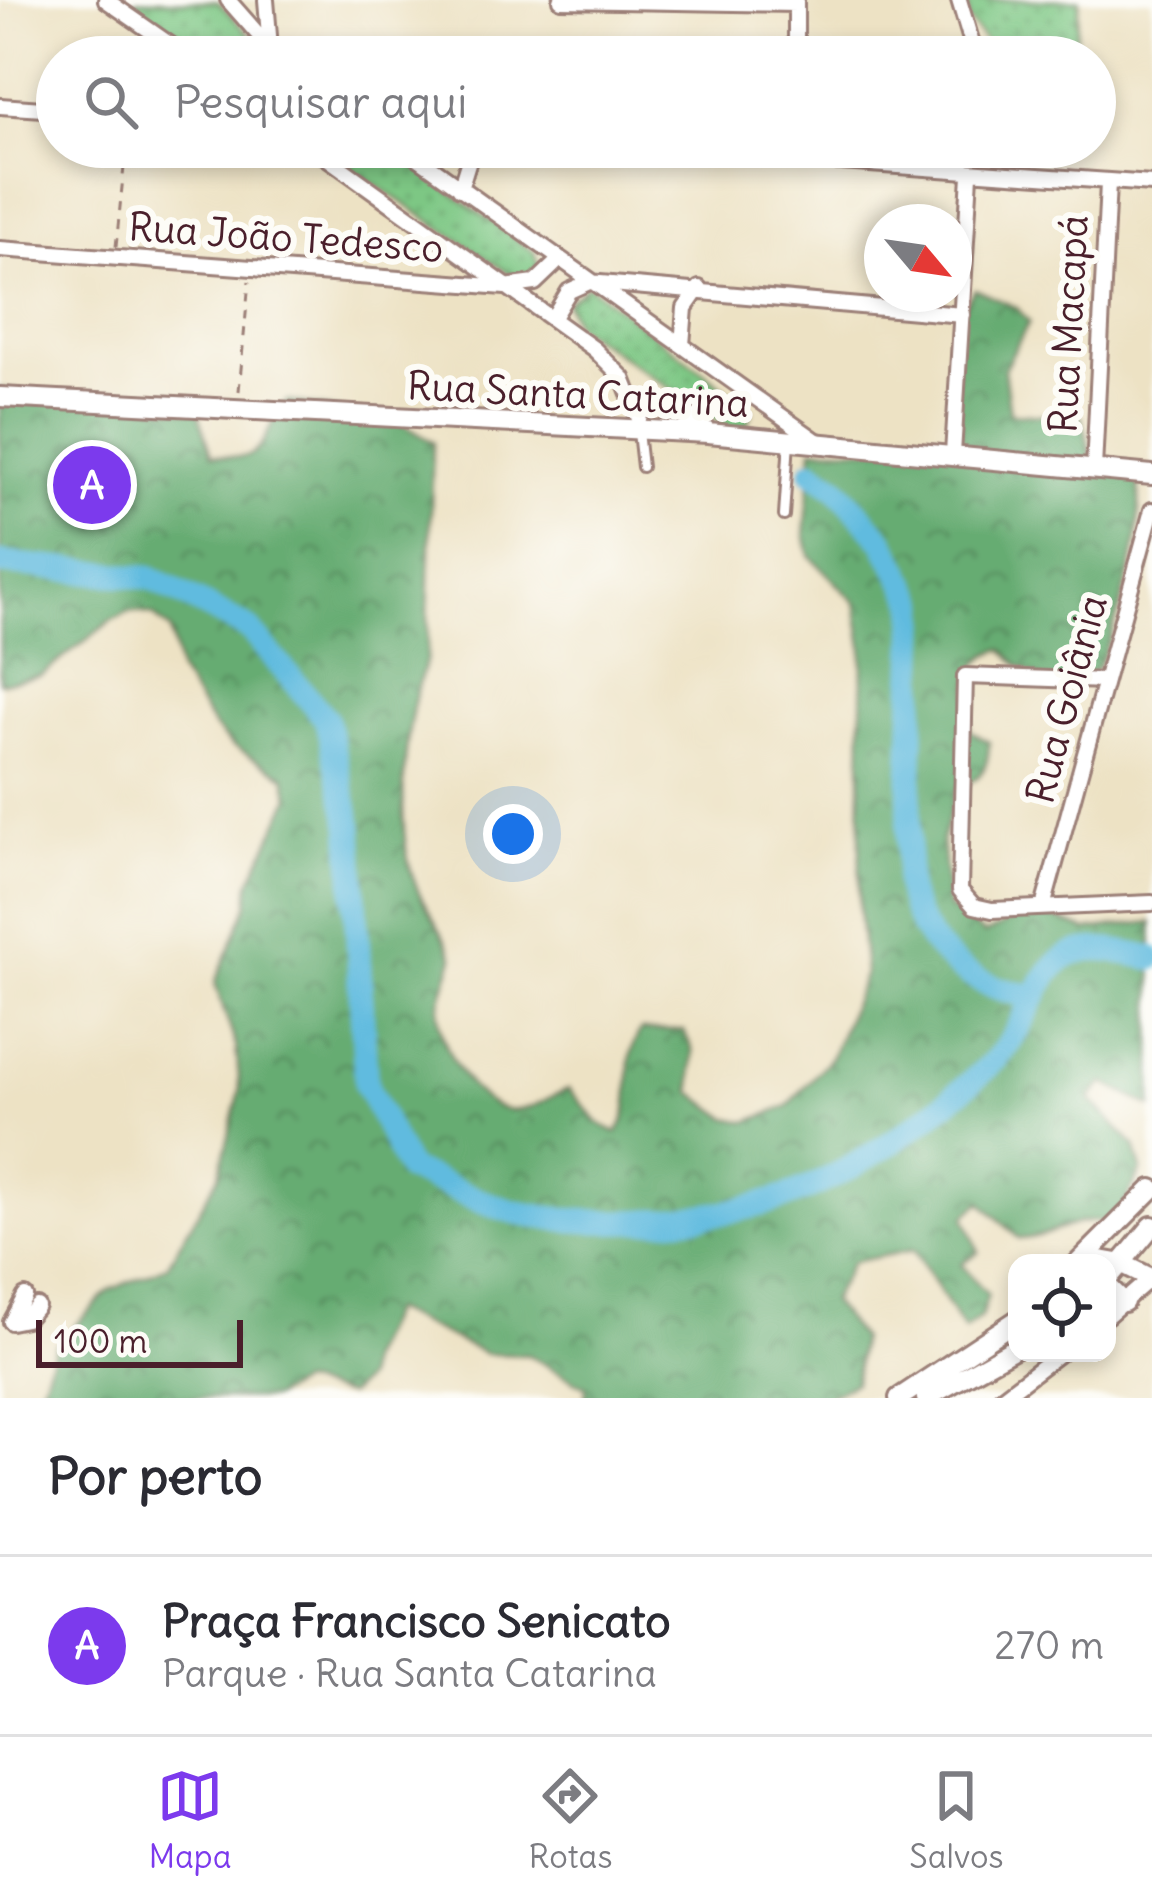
<!DOCTYPE html>
<html lang="pt">
<meta charset="utf-8">
<style>
:root{--surface:#fff;--page:#f2f2f3;--text:#2b2b33;--muted:#7c7c81;--line:#e1e1e2;--accent:#7c3aed}
body{margin:0;font-family:Delius,sans-serif;background:var(--page);color:var(--text)}
.controls{position:absolute;right:36px;bottom:36px;display:grid;overflow:hidden;border-radius:24px;box-shadow:0 6px 18px #0003}
.controls button{width:108px;height:108px;display:grid;place-items:center;padding:0;border:0;border-bottom:3px solid var(--line);background:var(--surface);color:var(--text);font:60px sans-serif}
.compass{position:absolute;left:864px;top:204px;width:108px;height:108px;border-radius:50%;background:var(--surface);box-shadow:0 6px 18px #0003;rotate:119deg}
.scale{position:absolute;left:36px;bottom:30px;width:207px;box-sizing:border-box;padding-left:12px;border:6px solid #4a1f2b;border-top:0;font-size:33px;line-height:42px;white-space:nowrap;color:#4a1f2b;-webkit-text-stroke:9px #fdfcf7;paint-order:stroke}
.you{position:absolute;left:513px;top:834px;width:42px;height:42px;margin:-30px;border:9px solid #fff;border-radius:50%;background:#1a73e8;box-shadow:0 0 0 18px #1a73e833}
.badge{display:grid;place-items:center;width:78px;height:78px;border-radius:50%;background:var(--accent);color:#fff;font-size:39px;font-weight:700}
.pin{position:absolute;translate:-50% -50%;border:6px solid #fff;box-shadow:0 3px 12px #0006}
.list{margin:0;padding:0;list-style:none}
h2{display:flex;justify-content:space-between;align-items:center;height:156px;margin:0;padding:0 48px;font-size:51px}
h2 small{font-size:39px;font-weight:400;color:var(--muted)}
.list li{display:grid;grid-template-columns:78px 1fr auto;gap:36px;align-items:center;box-sizing:border-box;height:180px;padding:0 48px;border-top:3px solid var(--line)}
.list b{display:block;font-size:45px;white-space:nowrap}
.list p{margin:0;font-size:39px;white-space:nowrap;color:var(--muted)}
.list em{font-size:39px;font-style:normal;color:var(--muted)}
.icon{flex:none;width:66px;height:66px;fill:none;stroke:currentColor;stroke-width:2;stroke-linecap:round;stroke-linejoin:round}
.map{position:relative;flex:none;width:1152px;height:1398px;overflow:hidden}
.search{position:absolute;background:var(--surface);box-shadow:0 6px 18px #0003;left:36px;right:36px;top:36px;height:132px;display:flex;align-items:center;gap:30px;box-sizing:border-box;padding:0 42px;border-radius:66px;color:var(--muted);font-size:45px}
.sheet{height:336px;background:var(--surface)}
nav{display:flex;justify-content:space-around;align-items:center;box-sizing:border-box;height:168px;border-top:3px solid var(--line);background:var(--surface);font-size:33px;color:var(--muted)}
nav a{display:grid;justify-items:center;gap:6px}
nav .on{color:var(--accent)}
.map>svg:first-child{display:block}
.green{fill:url(#green-dots);stroke:#647358;stroke-width:3}
.forest{fill:url(#forest-crowns);stroke:#58664e;stroke-width:3}
.lines{fill:none;stroke-linecap:round;stroke-linejoin:round}
.river{stroke:#61bbdf;stroke-width:24}
.lane-casing{stroke:#9c8078;stroke-width:14}
.street-casing{stroke:#9c8078;stroke-width:20}
.secondary-casing{stroke:#9c8078;stroke-width:24}
.path{stroke:#9c8078;stroke-width:3;stroke-dasharray:9 9;stroke-linecap:butt}
.lane{stroke:#fff;stroke-width:8}
.street{stroke:#fff;stroke-width:14}
.secondary{stroke:#fff;stroke-width:18}
.labels{text-anchor:middle;stroke-width:12;stroke-linejoin:round;paint-order:stroke}
.street-label{font-size:39px;fill:#4a1f2b;stroke:#fdfcf7}
</style>
<div class="map">
<svg width="1152" height="1398" viewBox="0 0 1152 1398">
<defs>
<pattern id="green-dots" width="8" height="8" patternUnits="userSpaceOnUse" patternTransform="scale(3)"><rect width="8" height="8" fill="#7dc784"/><path d="M2 2h.1M6 6h.1" fill="none" stroke="#6eaa72" stroke-width="1.8" stroke-linecap="round"/></pattern>
<pattern id="forest-crowns" width="20" height="18" patternUnits="userSpaceOnUse" patternTransform="scale(3)"><rect width="20" height="18" fill="#66ac72"/><path d="M2 6a3 3 0 1 1 6 0M12 15a3 3 0 1 1 6 0" fill="none" stroke="#568b5e"/></pattern>
</defs>
<rect width="100%" height="100%" fill="#fdfcf7"/>
<filter id="ink" filterUnits="userSpaceOnUse"><feTurbulence type="fractalNoise" baseFrequency=".00833" numOctaves="2"/><feDisplacementMap in="SourceGraphic" scale="24" xChannelSelector="R" yChannelSelector="G"/><feConvolveMatrix kernelMatrix="1 2 1 2 8 2 1 2 1" color-interpolation-filters="sRGB"/></filter>
<filter id="wash" filterUnits="userSpaceOnUse"><feTurbulence type="fractalNoise" baseFrequency=".004" numOctaves="4" result="noise"/><feDisplacementMap in="SourceGraphic" scale="48" xChannelSelector="R" yChannelSelector="G"/><feGaussianBlur stdDeviation="2.7" result="paint"/><feColorMatrix in="noise" values="0 0 0 0 0 0 0 0 0 0 0 0 0 0 0 0 0 1.4 0 .05"/><feComposite in="paint" operator="in"/></filter>
<g filter="url(#wash)">
<rect width="100%" height="100%" fill="#ede2c4"/>
<path class="green" d="M 136,0 L 218,2 L 271,57 L 191,57 L 135,15 Z
M 967,0 L 1080,0 L 1074,53 L 990,48 L 969,21 Z
M 338,147 L 389,147 L 534,252 L 542,274 L 525,284 L 340,161 L 330,152 Z
M 588,285 L 745,403 L 752,411 L 748,425 L 731,429 L 575,325 L 566,303 Z"/>
<path class="forest" d="M 975,289 L 1016,307 L 1029,322 L 1004,369 L 1010,413 L 1082,417 L 1092,458 L 1134,468 C 1152,515 1119,624 1096,670 L 1055,686 L 1018,665 L 1003,649 C 960,660 970,694 970,731 L 989,742 C 989,769 981,779 956,789 L 942,840 L 948,908 L 984,934 L 1022,916 L 1044,914 L 1086,930 L 1152,922 L 1152,1107 L 1104,1083 L 1090,1099 L 1135,1146 L 1142,1170 L 1122,1208 L 1106,1222 C 1072,1217 1051,1238 1019,1239 L 981,1202 L 965,1217 L 979,1252 L 961,1264 L 988,1295 L 981,1317 L 964,1330 L 913,1250 L 852,1262 L 831,1301 L 860,1338 L 855,1382 L 826,1398 L 585,1398 L 586,1387 L 528,1355 L 486,1354 L 391,1310 L 367,1360 L 365,1379 L 348,1395 L 300,1383 L 272,1398 L 38,1398 L 55,1346 L 110,1290 L 167,1266 L 219,1175 L 240,1090 L 236,1046 L 215,983 L 248,904 L 250,882 L 290,798 L 285,776 L 231,745 L 215,728 L 179,673 L 170,630 L 153,615 L 132,611 L 112,620 L 42,675 L 0,683 L 0,389 L 198,412 L 212,454 C 273,468 258,433 287,401 L 397,421 L 433,442 L 427,659 C 405,713 393,828 415,883 C 425,910 444,931 454,958 C 449,976 440,994 439,1013 C 439,1046 472,1104 507,1110 C 528,1114 550,1095 569,1089 L 599,1123 L 617,1133 C 640,1101 618,1064 641,1030 L 684,1031 L 693,1051 L 692,1093 L 728,1118 L 748,1122 L 788,1106 L 832,1056 L 865,973 L 859,909 L 863,647 L 856,603 L 810,556 L 805,534 L 813,448 L 943,449 L 962,442 C 958,393 942,330 975,289 Z"/>
<g class="lines">
<path class="river" d="M 812,471 L 836,487 L 883,540 L 917,604 L 907,884 C 918,948 972,990 1036,996
M 0,563 L 151,578 L 249,629 L 326,719 L 351,826 L 366,1084 L 408,1170 C 444,1183 483,1205 520,1213 C 602,1230 732,1222 809,1188 C 873,1160 940,1111 991,1064 C 1025,1033 1035,979 1062,960 C 1087,942 1125,953 1152,958"/>
</g>
</g>
<g filter="url(#ink)">
<g class="lines">
<g class="lane-casing">
<path id="lane" d="M 638,432 L 642,467
M 784,516 L 789,441"/>
</g>
<g class="street-casing">
<path id="street" d="M 106,0 L 188,57
M 228,0 L 278,57
M 266,0 L 270,47
M 561,0 L 796,4
M 796,0 L 796,57
M 959,0 L 976,57
M 0,106 L 57,110
M 312,147 L 594,349 L 623,378 L 639,419
M 403,147 L 818,442
M 629,147 L 1152,184
M 460,189 L 473,147
M 0,249 L 505,287 L 535,283 L 558,261
M 552,319 L 569,291 L 589,282 L 962,315
M 682,345 L 685,308 L 699,288
M 953,454 L 970,175
M 1094,469 L 1108,183
M 1105,681 L 965,676 L 960,890 L 974,906 L 992,910 L 1152,903
M 1043,907 L 1152,510
M 25,1296 L 11,1322 L 26,1319 L 37,1306
M 1107,1316 L 1152,1277
M 1001,1398 L 1060,1353"/>
</g>
<g class="secondary-casing">
<path id="secondary" d="M 0,397 L 708,433 L 1152,475
M 639,413 C 663,390 690,416 708,433
M 1084,1257 L 1123,1264 L 1151,1278
M 1078,1263 L 1152,1189
M 1107,1280 L 1152,1226
M 1107,1285 L 1124,1302
M 899,1398 L 1017,1320
M 926,1398 L 1017,1347"/>
</g>
<path class="path" d="M 116,247 L 126,147
M 239,391 L 249,281"/>
<use href="#lane" class="lane"/>
<use href="#street" class="street"/>
<use href="#secondary" class="secondary"/>
</g>
</g>
<g class="labels">
<g class="street-label">
<text transform="translate(286 237) rotate(4)" y="14">Rua João Tedesco</text>
<text transform="translate(1068 324) rotate(-87)" y="14">Rua Macapá</text>
<text transform="translate(578 394) rotate(3)" y="14">Rua Santa Catarina</text>
<text transform="translate(1066 699) rotate(-75)" y="14">Rua Goiânia</text>
</g>
</g>
</svg>
<div class="controls">
<button><svg class="icon" aria-label="locate" viewBox="0 0 24 24"><circle cx="12" cy="12" r="6"/><path d="M12 2v4M12 18v4M2 12h4M18 12h4"/></svg></button>
</div>
<svg class="compass" viewBox="-18 -18 36 36"><path d="M0-13l5 13h-10z" fill="#e53935"/><path d="M0 13l5-13h-10z" fill="#7c7c81"/></svg>
<div class="scale">100 m</div>
<div class="you"></div>
<div class="pin badge" style="left:92px;top:485px">A</div>
<div class="search"><svg class="icon" aria-label="search" viewBox="0 0 24 24"><circle cx="10" cy="10" r="6"/><path d="M15 15l6 6"/></svg>Pesquisar aqui</div>
</div>
<section class="sheet">
<h2>Por perto<small></small></h2>
<ul class="list">
<li><span class="badge">A</span><div><b>Praça Francisco Senicato</b><p>Parque · Rua Santa Catarina</p></div><em>270 m</em></li>
</ul>
</section>
<nav>
<a class="on"><svg class="icon" aria-label="map" viewBox="0 0 24 24"><path d="M3 6l6-2 6 2 6-2v14l-6 2-6-2-6 2zM9 4v14M15 6v14"/></svg>Mapa</a>
<a><svg class="icon" aria-label="directions" viewBox="0 0 24 24"><path d="M12 3l9 9-9 9-9-9zM9 14v-3h6M13 9l2 2-2 2"/></svg>Rotas</a>
<a><svg class="icon" aria-label="saved" viewBox="0 0 24 24"><path d="M7 4h10v16l-5-4-5 4z"/></svg>Salvos</a>
</nav>
